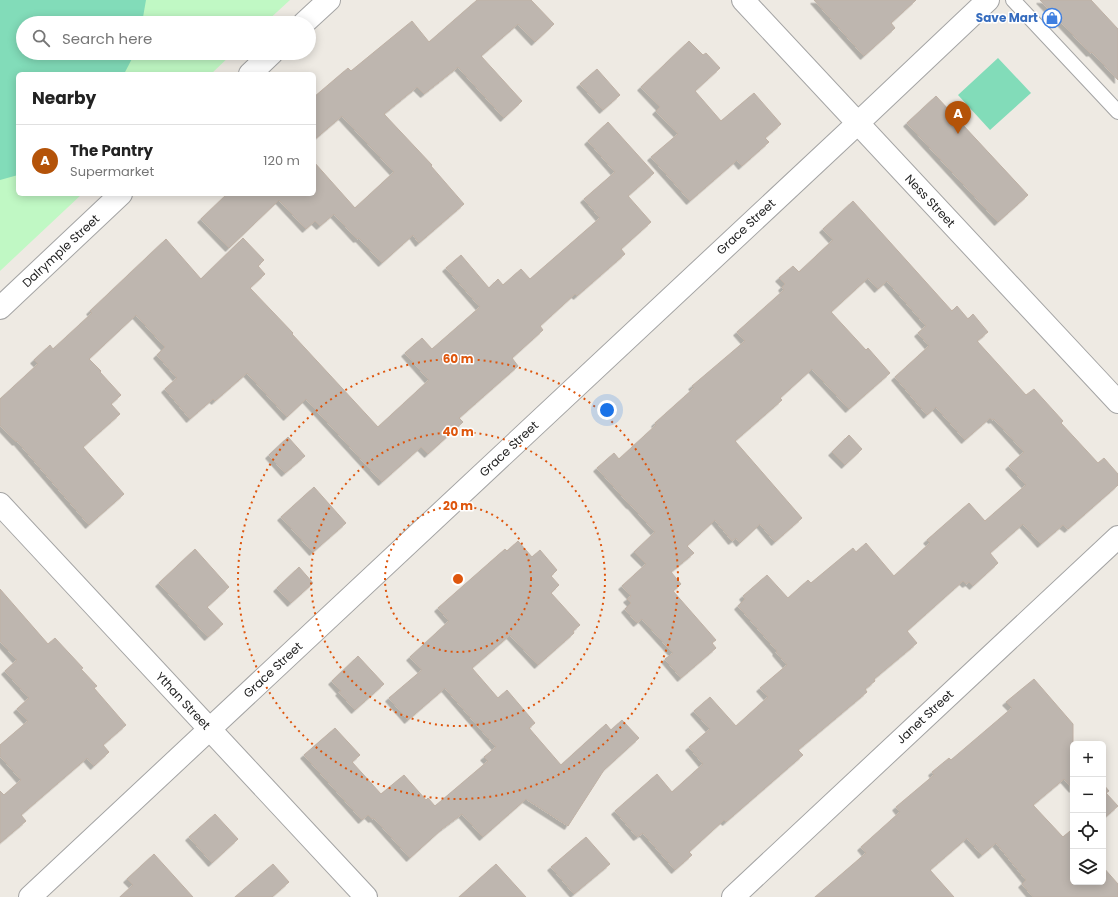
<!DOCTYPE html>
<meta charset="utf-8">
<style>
:root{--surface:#fff;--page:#f6f6f6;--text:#222;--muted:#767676;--line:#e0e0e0;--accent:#b45309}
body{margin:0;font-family:Poppins,sans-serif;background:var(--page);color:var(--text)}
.controls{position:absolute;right:12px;bottom:12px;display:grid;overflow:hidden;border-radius:6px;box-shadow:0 2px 10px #0003}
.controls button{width:36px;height:36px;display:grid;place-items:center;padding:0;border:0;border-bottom:1px solid var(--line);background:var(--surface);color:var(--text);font:20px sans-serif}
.you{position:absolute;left:607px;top:410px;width:14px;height:14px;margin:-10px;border:3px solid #fff;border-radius:50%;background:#1a73e8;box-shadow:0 0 0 6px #1a73e833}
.badge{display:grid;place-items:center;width:26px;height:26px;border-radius:50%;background:var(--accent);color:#fff;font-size:13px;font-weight:700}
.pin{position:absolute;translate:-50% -33px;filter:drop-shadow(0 1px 2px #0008)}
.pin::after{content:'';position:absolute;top:21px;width:14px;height:12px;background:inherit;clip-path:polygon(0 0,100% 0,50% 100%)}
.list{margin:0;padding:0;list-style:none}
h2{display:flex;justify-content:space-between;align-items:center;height:52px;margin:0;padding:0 16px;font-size:17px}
h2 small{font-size:13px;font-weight:400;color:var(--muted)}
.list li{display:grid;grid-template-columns:26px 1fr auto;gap:12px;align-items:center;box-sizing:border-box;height:72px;padding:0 16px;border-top:1px solid var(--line)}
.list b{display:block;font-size:15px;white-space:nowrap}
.list p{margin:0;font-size:13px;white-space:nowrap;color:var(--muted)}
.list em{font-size:13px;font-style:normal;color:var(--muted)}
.icon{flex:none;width:22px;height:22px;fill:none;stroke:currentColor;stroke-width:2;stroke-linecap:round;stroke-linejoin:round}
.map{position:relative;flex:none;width:1118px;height:897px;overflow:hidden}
.search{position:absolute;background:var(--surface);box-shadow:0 2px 10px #0003;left:16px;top:16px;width:300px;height:44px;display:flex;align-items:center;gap:10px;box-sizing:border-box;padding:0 14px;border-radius:22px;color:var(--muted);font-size:15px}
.panel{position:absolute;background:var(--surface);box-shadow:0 2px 10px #0003;left:16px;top:72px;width:300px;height:124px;border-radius:6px}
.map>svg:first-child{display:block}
.park{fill:#c0f8c4}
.pitch{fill:#82dcb9}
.building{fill:#beb6af;stroke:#bfb1a5;filter:url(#shadow)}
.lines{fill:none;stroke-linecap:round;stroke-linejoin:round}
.service-casing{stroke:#a4a4a4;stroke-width:16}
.minor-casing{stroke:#a4a4a4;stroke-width:24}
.service{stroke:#fff;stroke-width:14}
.minor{stroke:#fff;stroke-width:22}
.ring{fill:none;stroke:#de560d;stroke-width:2;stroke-dasharray:2 4}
.labels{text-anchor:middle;stroke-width:3;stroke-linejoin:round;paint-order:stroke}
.shop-label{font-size:12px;font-weight:bold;fill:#366cbe;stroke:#fff;text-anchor:end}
.street-label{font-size:12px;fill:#1d1d1d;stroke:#fff}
.centre{fill:#de560d;stroke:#fff;stroke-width:2}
.ring-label{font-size:12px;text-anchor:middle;font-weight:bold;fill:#de560d;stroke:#fff;stroke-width:3;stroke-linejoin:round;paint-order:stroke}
</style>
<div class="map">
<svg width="1118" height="897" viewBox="0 0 1118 897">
<defs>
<filter id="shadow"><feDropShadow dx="-3.5" dy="3.5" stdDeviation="0" flood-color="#0004"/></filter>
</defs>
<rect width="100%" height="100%" fill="#eeeae3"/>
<path class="park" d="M 0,0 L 290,0 L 265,23 L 23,23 L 23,53 L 233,53 L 211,74 L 18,74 L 18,194 L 82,194 L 0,271 Z"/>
<path class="pitch" d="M 0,0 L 146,0 L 142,23 L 23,23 L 23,53 L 135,53 L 124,74 L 18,74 L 18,175 L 0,180 Z
M 998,58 L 1031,93 L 990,130 L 958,95 Z"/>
<path class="building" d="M 477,0 L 531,0 L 554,24 L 535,42 L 518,24 L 481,56 L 522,101 L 504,118 L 458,67 L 424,94 L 417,87 L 384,114 L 432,165 L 431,166 L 464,204 L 419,243 L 413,235 L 382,263 L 359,238 L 357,239 L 334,214 L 320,226 L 315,221 L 306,229 L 279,200 L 229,248 L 201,219 L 227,194 L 314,194 L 314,162 L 355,208 L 394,172 L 342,116 L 314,140 L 314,97 L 348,68 L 351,71 L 412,21 L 429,42 Z
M 814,0 L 916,0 L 891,23 L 895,28 L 864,56 Z
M 1040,0 L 1091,0 L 1118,29 L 1118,80 L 1092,52 L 1090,53 Z
M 689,41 L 703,55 L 706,53 L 720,68 L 695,91 L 721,121 L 754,93 L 781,124 L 765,138 L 769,142 L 742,166 L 737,160 L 690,201 L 651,157 L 678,134 L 656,111 L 660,107 L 641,87 Z
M 597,69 L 620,95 L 603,110 L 580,84 Z
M 936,96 L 1028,195 L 998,222 L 907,123 Z
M 608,122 L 654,173 L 628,196 L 651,222 L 621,249 L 625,254 L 577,296 L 575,294 L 540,326 L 543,330 L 512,358 L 518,366 L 459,418 L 463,422 L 428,454 L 421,447 L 382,482 L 306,399 L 287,417 L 247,373 L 215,401 L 213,399 L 190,419 L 165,389 L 177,378 L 157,355 L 165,347 L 136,315 L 89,359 L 101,371 L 100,372 L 121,395 L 111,404 L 120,414 L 83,447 L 124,494 L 89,525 L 17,441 L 16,442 L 0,425 L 0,399 L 38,364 L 34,360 L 50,345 L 53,349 L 92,313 L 90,311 L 166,239 L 201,279 L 243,238 L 264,260 L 258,266 L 265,274 L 250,288 L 293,333 L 292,334 L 378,427 L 429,380 L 405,353 L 422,338 L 432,349 L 480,307 L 446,268 L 461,255 L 489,288 L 498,279 L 503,285 L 521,269 L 530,279 L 600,218 L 584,199 L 615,172 L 588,141 Z
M 853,201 L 952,311 L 957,306 L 968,319 L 973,314 L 988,332 L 977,341 L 1026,395 L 1034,389 L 1063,421 L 1061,423 L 1098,463 L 1104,458 L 1118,474 L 1118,485 L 1068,529 L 1063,525 L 1041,544 L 1023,524 L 990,553 L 998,563 L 973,586 L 969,582 L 966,584 L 963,581 L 907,631 L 917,643 L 874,679 L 875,681 L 865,689 L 867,692 L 798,750 L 803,755 L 726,822 L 724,820 L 689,852 L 692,855 L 675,870 L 643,833 L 637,837 L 615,811 L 657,774 L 672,792 L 703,764 L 689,747 L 710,729 L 694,711 L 710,697 L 736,726 L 768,697 L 760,688 L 787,665 L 776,652 L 777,651 L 738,606 L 745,599 L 743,596 L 767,575 L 788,598 L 808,580 L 811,583 L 853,548 L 856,552 L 866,543 L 894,576 L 930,543 L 927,540 L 969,503 L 985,521 L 1026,485 L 1009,466 L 1024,452 L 994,419 L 992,420 L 990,418 L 965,440 L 936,407 L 927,415 L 895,377 L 929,346 L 918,333 L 926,326 L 887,281 L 878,289 L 868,278 L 831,312 L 866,350 L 868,348 L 890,373 L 849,409 L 812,369 L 780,398 L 782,400 L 735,441 L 802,518 L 775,542 L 760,524 L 740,543 L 736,538 L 732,541 L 715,520 L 687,546 L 694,553 L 671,572 L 681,584 L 673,591 L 716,640 L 712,643 L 716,648 L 681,678 L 665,659 L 673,653 L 642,619 L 637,623 L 625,609 L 631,603 L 627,599 L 631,596 L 622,586 L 646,564 L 634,552 L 655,532 L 631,505 L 630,505 L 597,468 L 614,453 L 619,459 L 656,425 L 655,423 L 694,388 L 692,386 L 745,341 L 737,332 L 784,290 L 782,287 L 785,284 L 779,278 L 793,266 L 799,272 L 833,240 L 823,229 Z
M 849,435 L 862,449 L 845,465 L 832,452 Z
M 288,437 L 305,456 L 285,473 L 269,455 Z
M 314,487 L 346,523 L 313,552 L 281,517 Z
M 518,541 L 532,557 L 540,550 L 557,570 L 551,576 L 559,585 L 551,593 L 580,625 L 573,631 L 574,633 L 538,665 L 510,635 L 472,668 L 498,698 L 507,690 L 535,723 L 529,728 L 561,765 L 606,724 L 611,730 L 622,720 L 639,738 L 604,770 L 568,826 L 526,799 L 483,837 L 462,814 L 442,829 L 410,858 L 374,818 L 372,819 L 368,815 L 362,820 L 304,755 L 335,728 L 360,755 L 352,762 L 381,794 L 404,775 L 426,800 L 428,798 L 435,806 L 488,761 L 484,757 L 496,747 L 445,688 L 408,720 L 389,698 L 422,670 L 410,657 L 449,621 L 438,608 L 505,549 L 507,551 Z
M 195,549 L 229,587 L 207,607 L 223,624 L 208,637 L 159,583 Z
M 299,567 L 313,583 L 291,603 L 277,588 Z
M 0,589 L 48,644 L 55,638 L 83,668 L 81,669 L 97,686 L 94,688 L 126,725 L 103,745 L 109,752 L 94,766 L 87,758 L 21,815 L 26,821 L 0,843 L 0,791 L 4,795 L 21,780 L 0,756 L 0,745 L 28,721 L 17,709 L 29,698 L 5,671 L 17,660 L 0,641 Z
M 358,656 L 384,684 L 355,710 L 339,692 L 341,691 L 332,681 Z
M 1034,679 L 1073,724 L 1073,789 L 1064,779 L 1033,805 L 1063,837 L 1070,831 L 1073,833 L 1073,882 L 1103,882 L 1103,867 L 1118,884 L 1118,897 L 1033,897 L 1022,884 L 1026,880 L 996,843 L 982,855 L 967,838 L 930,870 L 954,897 L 815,897 L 866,853 L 861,847 L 900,812 L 896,807 L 934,775 L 932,772 L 949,758 L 951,760 L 1012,708 L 1006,702 Z
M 1103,784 L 1109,791 L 1106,793 L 1118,806 L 1103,819 Z
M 215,814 L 238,839 L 212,863 L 189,837 Z
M 586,837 L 610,864 L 574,894 L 551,867 Z
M 154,854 L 193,897 L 120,897 L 133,885 L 127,879 Z
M 273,864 L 289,882 L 272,897 L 235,897 Z
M 496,864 L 526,897 L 459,897 Z"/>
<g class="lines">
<g class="service-casing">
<path id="service" d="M 1013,0 L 1118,112"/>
</g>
<g class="minor-casing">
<path id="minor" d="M 743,0 L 1118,402
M 304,23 L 329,0
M 250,74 L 272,53
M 0,308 L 121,194
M 0,504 L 366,897
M 30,897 L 858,123 L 988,0
M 733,897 L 1118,537"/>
</g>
<use href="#service" class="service"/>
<use href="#minor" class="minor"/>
</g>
<g class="ring">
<circle cx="458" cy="579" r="73"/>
<circle cx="458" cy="579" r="147"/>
<circle cx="458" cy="579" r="220"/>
</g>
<defs>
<g id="shop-ring" transform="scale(1)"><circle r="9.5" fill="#fff" stroke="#3f7fe0" stroke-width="1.5"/><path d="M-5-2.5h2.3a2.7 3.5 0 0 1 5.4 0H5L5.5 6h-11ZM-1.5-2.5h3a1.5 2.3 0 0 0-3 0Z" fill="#3f7fe0"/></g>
</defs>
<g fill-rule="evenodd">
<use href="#shop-ring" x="1052" y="18"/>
</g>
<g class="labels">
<g class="shop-label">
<text x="1038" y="22">Save Mart</text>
</g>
<g class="street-label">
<text transform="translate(930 201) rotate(47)" y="4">Ness Street</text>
<text transform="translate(746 227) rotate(-43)" y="4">Grace Street</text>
<text transform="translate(61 251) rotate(-43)" y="4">Dalrymple Street</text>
<text transform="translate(509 449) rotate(-43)" y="4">Grace Street</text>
<text transform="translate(273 670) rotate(-43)" y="4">Grace Street</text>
<text transform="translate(183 701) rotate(47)" y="4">Ythan Street</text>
<text transform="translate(925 717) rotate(-43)" y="4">Janet Street</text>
</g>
</g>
<circle cx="458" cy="579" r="6" class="centre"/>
<g class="ring-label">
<text x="458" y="363">60 m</text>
<text x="458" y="436">40 m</text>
<text x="458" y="510">20 m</text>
</g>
</svg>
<div class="controls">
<button>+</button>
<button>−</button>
<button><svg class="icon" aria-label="locate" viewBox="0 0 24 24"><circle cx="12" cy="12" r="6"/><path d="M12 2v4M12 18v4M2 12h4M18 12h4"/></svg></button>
<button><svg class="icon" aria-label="layers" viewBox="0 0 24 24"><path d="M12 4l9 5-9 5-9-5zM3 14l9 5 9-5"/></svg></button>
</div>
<div class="you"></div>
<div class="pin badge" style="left:958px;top:134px">A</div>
<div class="search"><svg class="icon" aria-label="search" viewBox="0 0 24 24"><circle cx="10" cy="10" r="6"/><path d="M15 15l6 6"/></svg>Search here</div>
<section class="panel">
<h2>Nearby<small></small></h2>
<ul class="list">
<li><span class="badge">A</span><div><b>The Pantry</b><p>Supermarket</p></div><em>120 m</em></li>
</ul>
</section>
</div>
